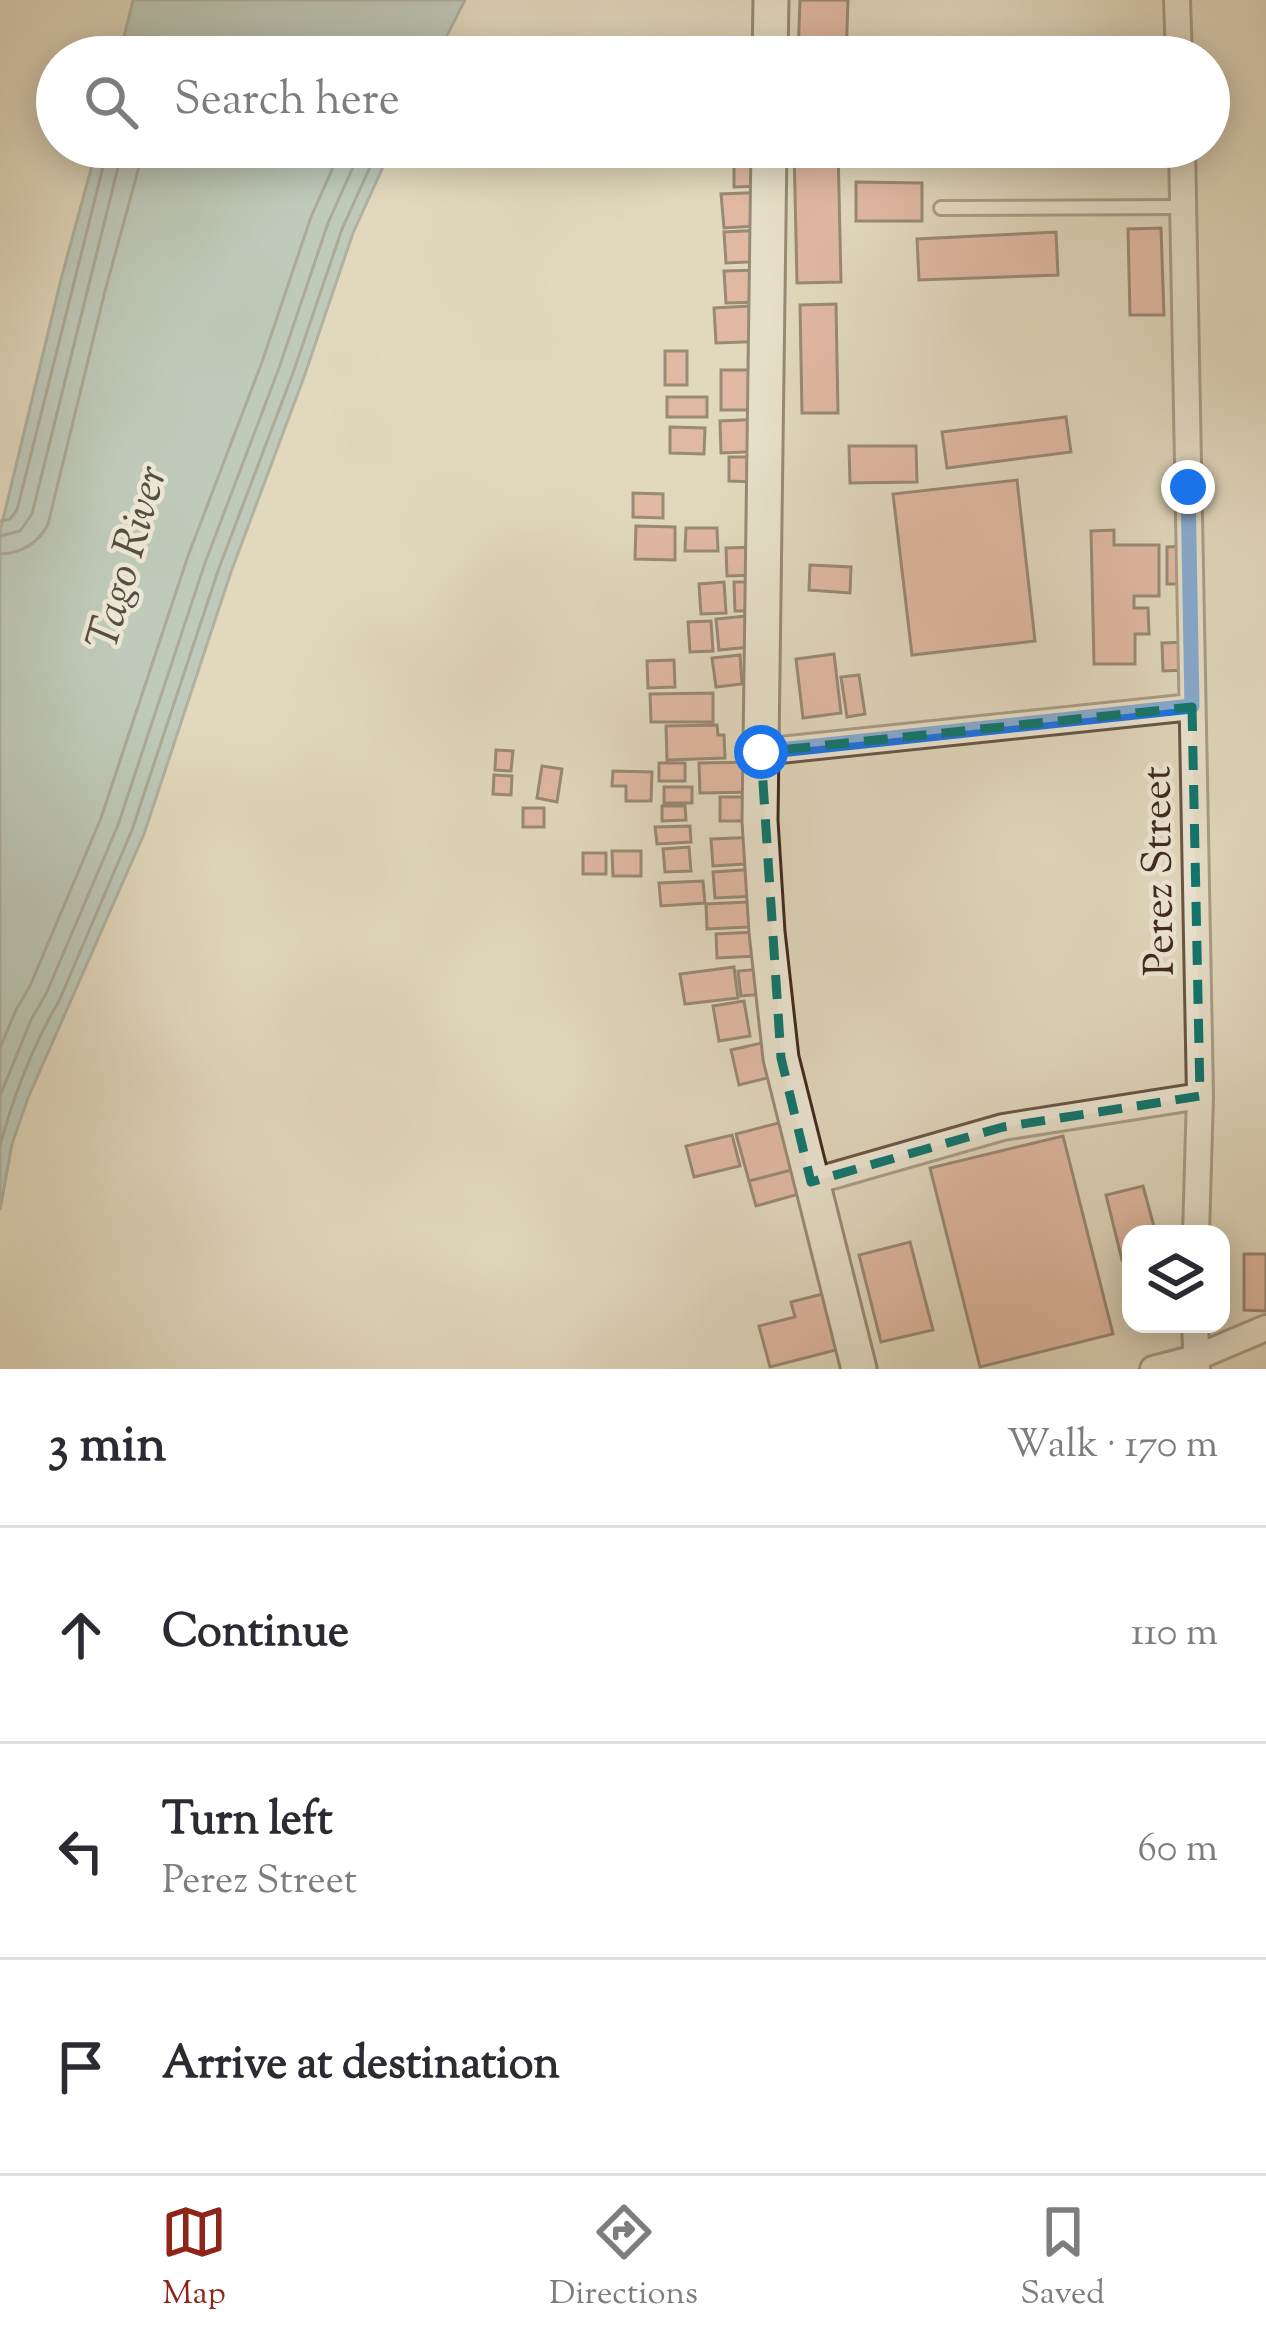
<!DOCTYPE html>
<meta charset="utf-8">
<style>
:root{--surface:#fff;--page:#f7f7f7;--text:#2b2b33;--muted:#7c7c81;--line:#e1e1e2;--accent:#8f2418}
body{margin:0;font-family:"Sorts Mill Goudy",serif;background:var(--page);color:var(--text)}
.controls{position:absolute;right:36px;bottom:36px;display:grid;overflow:hidden;border-radius:24px;box-shadow:0 6px 30px #0003}
.controls button{width:108px;height:108px;display:grid;place-items:center;padding:0;border:0;border-bottom:3px solid var(--line);background:var(--surface);color:var(--text);font:60px sans-serif}
.stop{position:absolute;width:36px;height:36px;margin:-27px;border:9px solid #1a73e8;border-radius:50%;background:#fff}
.stop.end{background:#1a73e8;border-color:#fff;box-shadow:0 3px 12px #0008}
.list{margin:0;padding:0;list-style:none}
h2{display:flex;justify-content:space-between;align-items:center;height:156px;margin:0;padding:0 48px;font-size:51px}
h2 small{font-size:39px;font-weight:400;color:var(--muted)}
.list li{display:grid;grid-template-columns:78px 1fr auto;gap:36px;align-items:center;box-sizing:border-box;height:216px;padding:0 48px;border-top:3px solid var(--line)}
.list b{display:block;font-size:45px;white-space:nowrap}
.list p{margin:0;font-size:39px;white-space:nowrap;color:var(--muted)}
.list em{font-size:39px;font-style:normal;color:var(--muted)}
.icon{flex:none;width:66px;height:66px;fill:none;stroke:currentColor;stroke-width:2;stroke-linecap:round;stroke-linejoin:round}
.map{position:relative;flex:none;width:1266px;height:1369px;overflow:hidden}
.search{position:absolute;background:var(--surface);box-shadow:0 6px 30px #0003;left:36px;right:36px;top:36px;height:132px;display:flex;align-items:center;gap:30px;box-sizing:border-box;padding:0 42px;border-radius:66px;color:var(--muted);font-size:45px}
.sheet{height:804px;background:var(--surface)}
nav{display:flex;justify-content:space-around;align-items:center;box-sizing:border-box;height:168px;border-top:3px solid var(--line);background:var(--surface);font-size:33px;color:var(--muted)}
nav a{display:grid;justify-items:center;gap:6px}
nav .on{color:var(--accent)}
.map>svg:first-child{display:block}
.water{fill:#95b9b7;stroke:#73807a;stroke-width:3}
.lines{fill:none;stroke-linecap:round;stroke-linejoin:round}
.shore{stroke:#6a726a;stroke-width:3}
.building{fill:#df9383;stroke:#402a1e;stroke-width:3}
.lane-casing{stroke:#685646;stroke-width:18}
.street-casing{stroke:#685646;stroke-width:30}
.secondary-casing{stroke:#402a1e;stroke-width:39}
.lane{stroke:#ece6d4;stroke-width:12}
.street{stroke:#ece6d4;stroke-width:24}
.secondary{stroke:#ece6d4;stroke-width:33}
.route{stroke:#1a73e8;stroke-width:15}
.marked{fill:none;stroke:#0f766e;stroke-width:9;stroke-dasharray:24 15;stroke-linejoin:round}
.labels{text-anchor:middle;stroke-width:9;stroke-linejoin:round;paint-order:stroke}
.street-label{font-size:42px;fill:#402a1e;stroke:#ece6d4}
.water-label{font-size:45px;font-style:italic;fill:#554e44;stroke:#ece6d4}
</style>
<div class="map">
<svg width="1266" height="1369" viewBox="0 0 1266 1369">
<rect width="100%" height="100%" fill="#e1d8bd"/>
<filter id="stains"><feTurbulence type="fractalNoise" baseFrequency=".00167" numOctaves="4"/><feColorMatrix values="0 0 0 0 .2 0 0 0 0 .09 0 0 0 0 .02 0 0 0 .5 -.17"/></filter>
<radialGradient id="worn" r=".72"><stop offset=".6" stop-color="#630" stop-opacity="0"/><stop offset="1" stop-color="#630" stop-opacity=".3"/></radialGradient>
<path class="water" d="M 133,0 L 465,0 L 436,57 L 119,57 Z
M 97,147 L 392,147 L 353,233 L 304,377 L 231,572 L 144,834 L 28,1098 L 12,1144 L 0,1210 L 0,532 L 61,279 Z"/>
<g class="lines">
<path class="shore" d="M 0,521 L 10,519 L 17,510 L 108,147
M 0,536 L 20,531 L 32,514 L 123,147
M 0,554 C 22,553 38,544 48,524 L 105,291 L 140,163 L 141,147
M 0,1048 L 16,1010 L 30,986 L 101,818 L 188,556 L 262,362 L 311,217 L 342,147
M 0,1096 L 31,1020 L 46,994 L 118,825 L 205,563 L 279,368 L 328,223 L 362,147
M 0,1145 C 14,1095 33,1045 59,1001 L 132,830 L 219,568 L 293,373 L 342,229 L 379,147"/>
</g>
<path class="building" d="M 800,0 L 848,0 L 846,57 L 798,57 Z
M 757,39 L 758,57 L 709,57 L 708,43 Z
M 794,147 L 838,147 L 841,282 L 797,283 Z
M 734,157 L 767,157 L 767,186 L 734,187 Z
M 856,182 L 922,183 L 922,221 L 856,221 Z
M 771,192 L 773,225 L 724,228 L 721,194 Z
M 1161,228 L 1164,315 L 1130,315 L 1128,229 Z
M 765,230 L 767,261 L 726,263 L 724,232 Z
M 1056,232 L 1058,275 L 919,280 L 917,239 Z
M 764,270 L 765,302 L 726,303 L 724,271 Z
M 836,304 L 838,413 L 802,413 L 800,305 Z
M 769,305 L 771,341 L 716,343 L 714,308 Z
M 665,351 L 687,351 L 687,385 L 665,385 Z
M 721,370 L 763,370 L 764,410 L 721,410 Z
M 667,397 L 707,397 L 707,417 L 667,417 Z
M 1066,417 L 1071,452 L 947,468 L 942,432 Z
M 766,419 L 767,451 L 721,453 L 720,421 Z
M 670,427 L 705,428 L 704,454 L 670,453 Z
M 849,446 L 916,446 L 917,482 L 850,483 Z
M 729,457 L 754,457 L 754,482 L 729,481 Z
M 1017,480 L 1035,641 L 912,655 L 893,494 Z
M 633,493 L 663,494 L 663,518 L 633,517 Z
M 636,526 L 675,527 L 675,560 L 635,559 Z
M 686,528 L 717,528 L 718,551 L 685,551 Z
M 1114,530 L 1114,545 L 1159,545 L 1159,596 L 1134,596 L 1134,608 L 1148,608 L 1149,634 L 1135,634 L 1135,664 L 1094,664 L 1091,531 Z
M 1187,546 L 1188,584 L 1167,584 L 1167,547 Z
M 757,547 L 758,575 L 727,576 L 726,548 Z
M 810,565 L 851,567 L 850,593 L 809,590 Z
M 724,582 L 726,613 L 701,614 L 699,584 Z
M 734,582 L 760,582 L 761,611 L 735,611 Z
M 757,615 L 761,646 L 719,650 L 716,619 Z
M 711,621 L 713,651 L 690,652 L 688,622 Z
M 1188,642 L 1188,670 L 1163,671 L 1162,643 Z
M 834,654 L 841,713 L 803,718 L 796,659 Z
M 740,655 L 742,684 L 716,687 L 712,658 Z
M 674,660 L 675,687 L 648,688 L 647,661 Z
M 859,675 L 865,714 L 847,717 L 841,677 Z
M 713,693 L 713,722 L 651,722 L 650,694 Z
M 717,725 L 718,735 L 724,735 L 725,758 L 667,760 L 666,726 Z
M 496,750 L 513,751 L 511,771 L 495,770 Z
M 754,762 L 755,792 L 700,793 L 699,763 Z
M 659,763 L 685,763 L 685,781 L 659,781 Z
M 542,766 L 562,769 L 557,802 L 537,798 Z
M 613,771 L 652,772 L 651,801 L 626,801 L 626,786 L 612,786 Z
M 494,775 L 512,776 L 511,795 L 493,794 Z
M 664,787 L 692,787 L 692,803 L 664,803 Z
M 720,797 L 760,797 L 760,821 L 720,821 Z
M 662,806 L 685,806 L 686,820 L 662,821 Z
M 523,808 L 544,808 L 544,827 L 523,827 Z
M 690,826 L 691,842 L 657,844 L 655,827 Z
M 760,837 L 762,863 L 713,866 L 711,839 Z
M 689,847 L 691,871 L 665,872 L 663,849 Z
M 612,851 L 641,851 L 641,876 L 613,876 Z
M 583,853 L 606,853 L 606,874 L 583,874 Z
M 757,869 L 759,896 L 715,898 L 713,872 Z
M 703,881 L 705,903 L 661,906 L 659,883 Z
M 767,901 L 768,926 L 707,929 L 706,904 Z
M 756,932 L 757,956 L 717,958 L 716,934 Z
M 734,967 L 738,998 L 685,1004 L 680,974 Z
M 762,969 L 764,994 L 741,996 L 738,971 Z
M 744,1001 L 750,1036 L 719,1041 L 713,1006 Z
M 771,1041 L 779,1075 L 739,1085 L 731,1050 Z
M 786,1121 L 799,1168 L 749,1181 L 736,1134 Z
M 732,1135 L 740,1166 L 694,1177 L 686,1146 Z
M 1063,1136 L 1113,1334 L 980,1367 L 930,1168 Z
M 799,1168 L 806,1192 L 756,1206 L 749,1181 Z
M 1143,1186 L 1156,1234 L 1131,1234 L 1131,1258 L 1122,1260 L 1106,1195 Z
M 910,1242 L 933,1330 L 881,1342 L 859,1255 Z
M 1244,1254 L 1266,1254 L 1266,1311 L 1244,1310 Z
M 822,1294 L 836,1350 L 770,1367 L 759,1326 L 795,1317 L 791,1302 Z"/>
<g class="lines">
<g class="lane-casing">
<path id="lane" d="M 941,208 L 1182,207"/>
</g>
<g class="street-casing">
<path id="street" d="M 1177,0 L 1179,57
M 1182,147 L 1200,1096 L 1196,1234
M 761,752 L 1192,707
M 811,1182 L 1003,1127 L 1200,1096
M 1195,1324 L 1197,1369
M 1153,1369 L 1195,1358 L 1266,1328"/>
</g>
<g class="secondary-casing">
<path id="secondary" d="M 770,57 L 771,0
M 769,147 L 760,821 L 767,932 L 781,1058 L 859,1369"/>
</g>
<use href="#lane" class="lane"/>
<use href="#street" class="street"/>
<use href="#secondary" class="secondary"/>
</g>
<g class="lines">
<path class="route" d="M 761,752 L 1192,706 L 1188,487"/>
</g>
<path d="M0 0H1266V1369H0ZM 1192,707 L 1200,1096 L 1003,1127 L 811,1182 L 781,1058 L 761,752 Z" fill="#e1d8bd" fill-opacity=".55" fill-rule="evenodd"/>
<path class="marked" d="M 1192,707 L 1200,1096 L 1003,1127 L 811,1182 L 781,1058 L 761,752 Z"/>
<g class="labels">
<g class="street-label">
<text transform="translate(1156 871) rotate(-91)" y="15">Perez Street</text>
</g>
<g class="water-label">
<text transform="translate(125 557) rotate(-74)" y="16">Tago River</text>
</g>
</g>
<rect width="100%" height="100%" filter="url(#stains)"/>
<rect width="100%" height="100%" fill="url(#worn)"/>
</svg>
<div class="controls">
<button><svg class="icon" aria-label="layers" viewBox="0 0 24 24"><path d="M12 4l9 5-9 5-9-5zM3 14l9 5 9-5"/></svg></button>
</div>
<div class="stop" style="left:761px;top:752px"></div>
<div class="stop end" style="left:1188px;top:487px"></div>
<div class="search"><svg class="icon" aria-label="search" viewBox="0 0 24 24"><circle cx="10" cy="10" r="6"/><path d="M15 15l6 6"/></svg>Search here</div>
</div>
<section class="sheet">
<h2>3 min<small>Walk · 170 m</small></h2>
<ul class="list">
<li><svg class="icon" aria-label="ahead" viewBox="0 0 24 24"><path d="M12 20V5M6 11l6-6 6 6"/></svg><div><b>Continue</b></div><em>110 m</em></li>
<li><svg class="icon" aria-label="left" viewBox="0 0 24 24"><path d="M17 20v-9H6M10 6l-5 5 5 5"/></svg><div><b>Turn left</b><p>Perez Street</p></div><em>60 m</em></li>
<li><svg class="icon" aria-label="arrive" viewBox="0 0 24 24"><path d="M6 21V4h12l-3 4 3 4H6"/></svg><div><b>Arrive at destination</b></div></li>
</ul>
</section>
<nav>
<a class="on"><svg class="icon" aria-label="map" viewBox="0 0 24 24"><path d="M3 6l6-2 6 2 6-2v14l-6 2-6-2-6 2zM9 4v14M15 6v14"/></svg>Map</a>
<a><svg class="icon" aria-label="directions" viewBox="0 0 24 24"><path d="M12 3l9 9-9 9-9-9zM9 14v-3h6M13 9l2 2-2 2"/></svg>Directions</a>
<a><svg class="icon" aria-label="saved" viewBox="0 0 24 24"><path d="M7 4h10v16l-5-4-5 4z"/></svg>Saved</a>
</nav>
